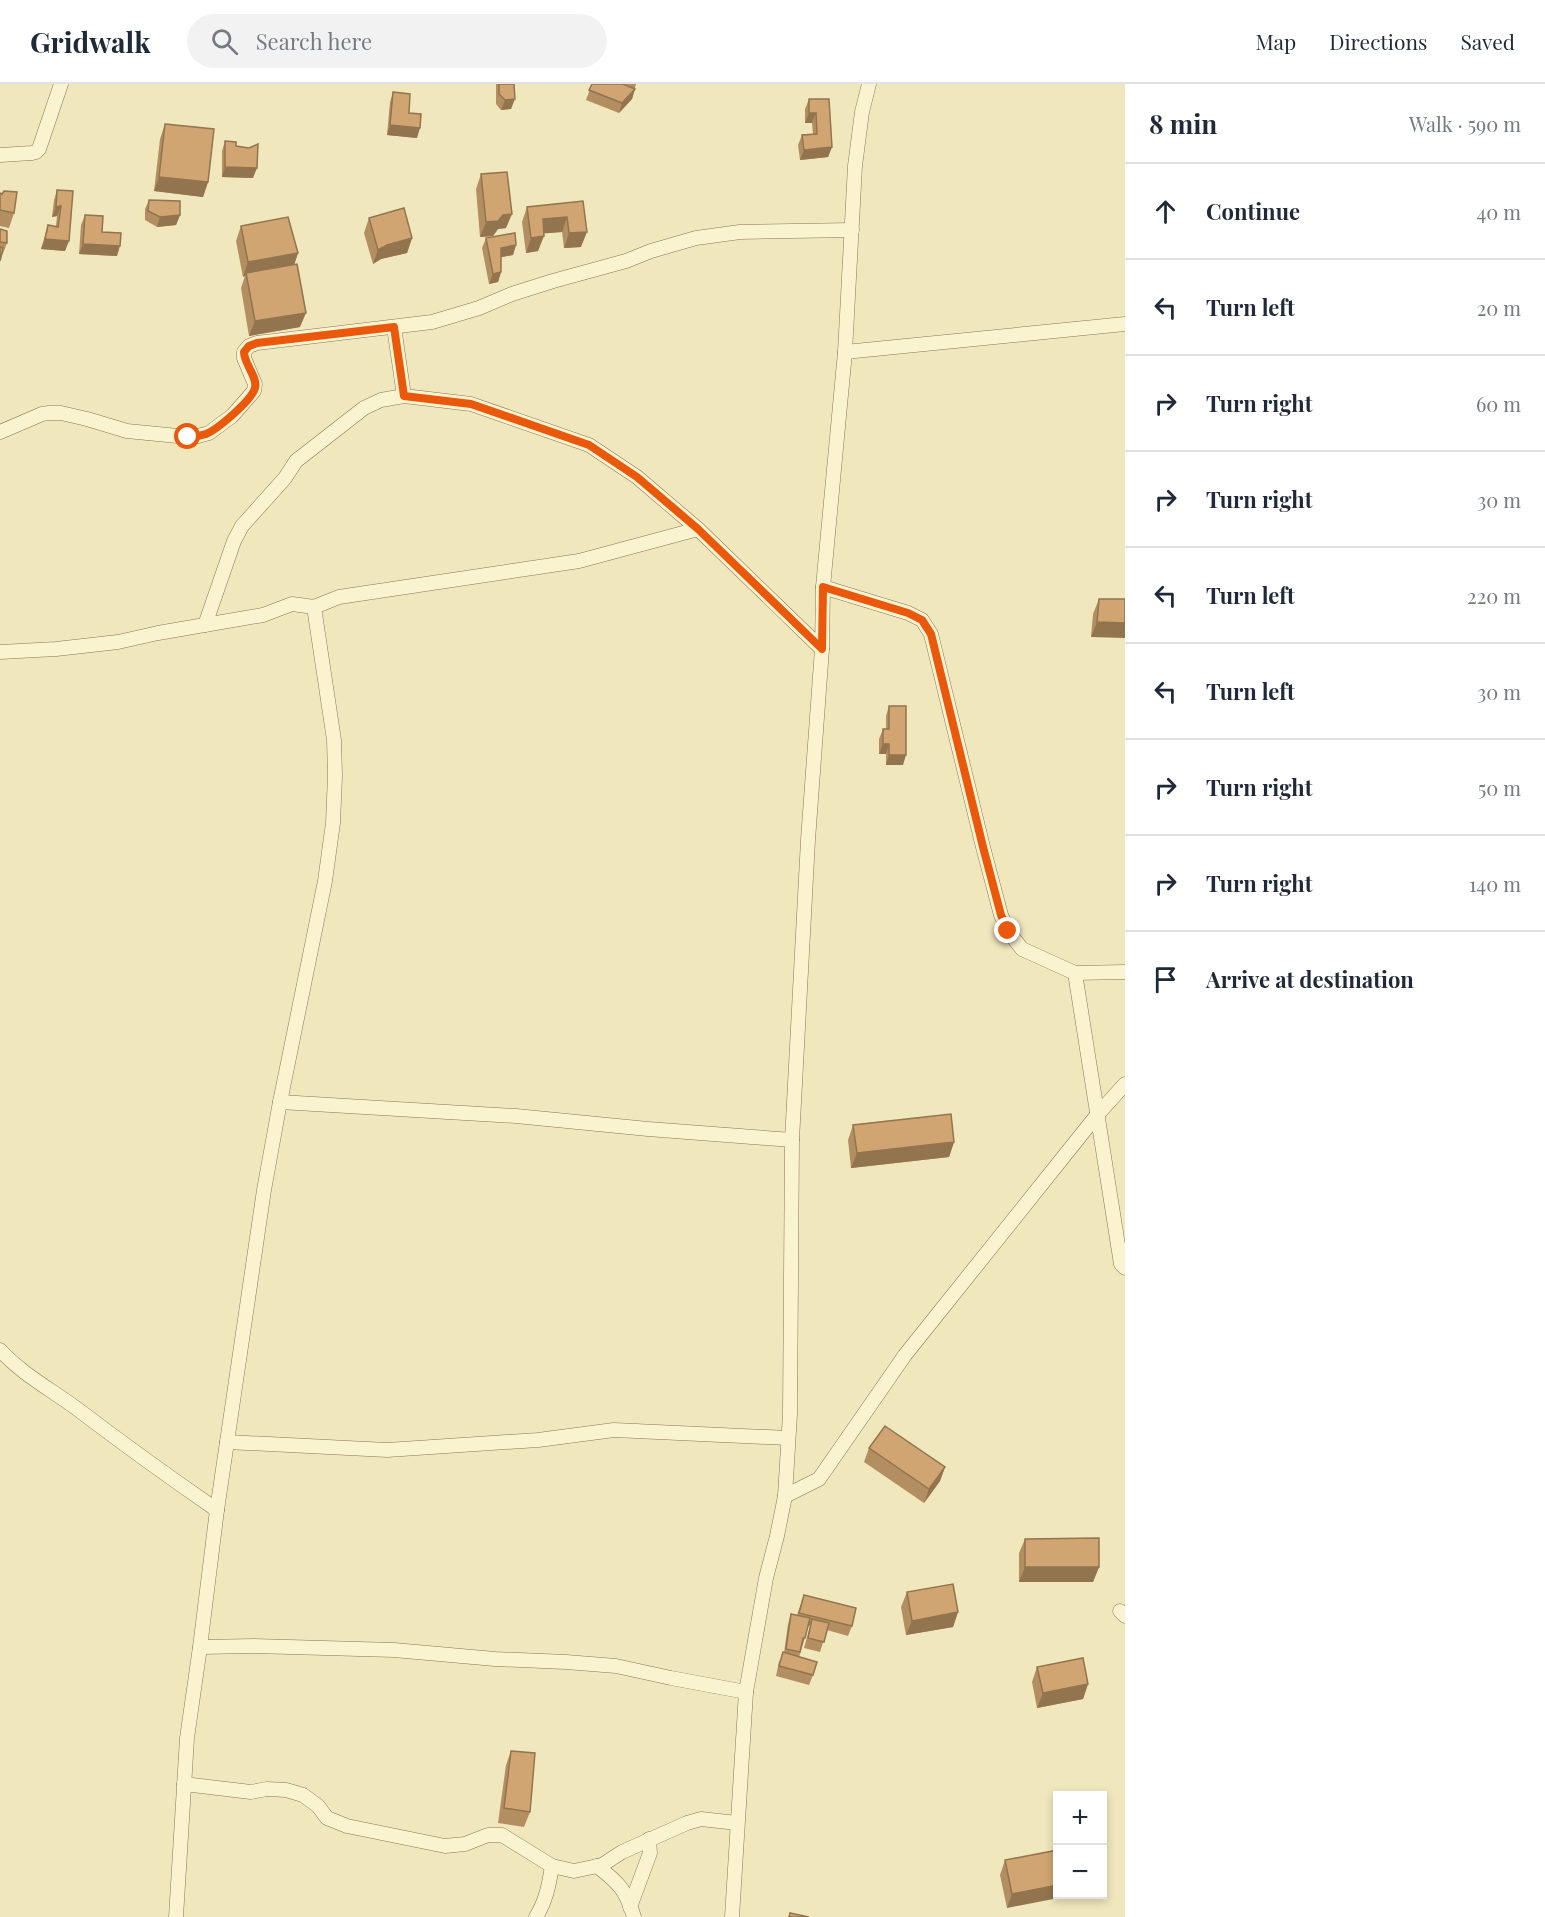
<!DOCTYPE html>
<meta charset="utf-8">
<style>
:root{--surface:#fff;--page:#f2f2f3;--text:#1f2937;--muted:#747a83;--line:#e0e1e3}
body{margin:0;font-family:"Playfair Display",serif;background:var(--page);color:var(--text)}
.controls{position:absolute;right:18px;bottom:18px;display:grid;overflow:hidden;border-radius:0px;box-shadow:0 3px 9px #0003}
.controls button{width:54px;height:54px;display:grid;place-items:center;padding:0;border:0;border-bottom:2px solid var(--line);background:var(--surface);color:var(--text);font:30px sans-serif}
.stop{position:absolute;width:18px;height:18px;margin:-14px;border:4px solid #ea580c;border-radius:50%;background:#fff}
.stop.end{background:#ea580c;border-color:#fff;box-shadow:0 2px 6px #0008}
.list{margin:0;padding:0;list-style:none}
h2{display:flex;justify-content:space-between;align-items:center;height:78px;margin:0;padding:0 24px;font-size:26px}
h2 small{font-size:20px;font-weight:400;color:var(--muted)}
.list li{display:grid;grid-template-columns:39px 1fr auto;gap:18px;align-items:center;box-sizing:border-box;height:96px;padding:0 24px;border-top:2px solid var(--line)}
.list b{display:block;font-size:22px;white-space:nowrap}
.list em{font-size:20px;font-style:normal;color:var(--muted)}
.icon{flex:none;width:33px;height:33px;fill:none;stroke:currentColor;stroke-width:2;stroke-linecap:round;stroke-linejoin:round}
.map{position:relative;flex:none;width:1125px;height:1833px;overflow:hidden}
header{display:flex;align-items:center;gap:36px;box-sizing:border-box;height:84px;padding:0 30px;background:var(--surface);border-bottom:2px solid var(--line)}
header strong{font-size:28px}
nav{display:flex;gap:33px;margin-inline-start:auto;font-size:21px}
.search{width:420px;height:54px;background:var(--page);display:flex;align-items:center;gap:15px;box-sizing:border-box;padding:0 21px;border-radius:33px;color:var(--muted);font-size:22px}
main{display:flex}
aside{flex:1;background:var(--surface)}
.map>svg:first-child{display:block}
.lines{fill:none;stroke-linecap:round;stroke-linejoin:round}
.minor-casing{stroke:#875;stroke-width:15}
.minor{stroke:#faf3d0;stroke-width:14}
.wall{fill:#b38e61}
.shaded-wall{fill:#92744f}
.building{fill:#d0a571;stroke:#92744f;stroke-width:1.5}
.route{stroke:#ea580c;stroke-width:8}
</style>
<header>
<strong>Gridwalk</strong>
<div class="search"><svg class="icon" aria-label="search" viewBox="0 0 24 24"><circle cx="10" cy="10" r="6"/><path d="M15 15l6 6"/></svg>Search here</div>
<nav><a>Map</a><a>Directions</a><a>Saved</a></nav>
</header>
<main>
<div class="map">
<svg width="1125" height="1833" viewBox="0 0 1125 1833">
<rect width="100%" height="100%" fill="#f0e7bd"/>
<g class="lines">
<g class="minor-casing">
<g id="minor">
<path d="M0,71l32,-2 4,-1 3,-3 22,-65"/>
<path d="M394,243l10,69"/>
<path d="M845,268l280,-28"/>
<path d="M0,348l42,-18 7,-1h12l26,6 40,12 61,6 10,-1 11,-3 23,-17 22,-25 1,-7 -11,-26v-6l5,-6 8,-3 175,-21 47,-14 33,-14 41,-13 73,-20 25,-10 45,-13 44,-6 112,-2"/>
<path d="M823,503l85,26 14,7 9,14 52,213 18,68 7,16 14,18 53,24 50,-1"/>
<path d="M205,541l29,-84 8,-15 43,-48 11,-17 68,-53 17,-8 23,-4 67,8 118,41 48,32 61,52 124,120"/>
<path d="M0,568l56,-3 62,-7 40,-9 105,-18 29,-11 22,3 25,-10 240,-36 119,-32"/>
<path d="M1075,889l46,291 4,4"/>
<path d="M280,1018l236,14 132,13 144,11"/>
<path d="M0,1266c22,24 50,39 76,58 46,35 93,69 141,102"/>
<path d="M227,1358l160,8 151,-10 76,-10 174,8"/>
<path d="M785,1412l34,-17 86,-124 192,-240 28,-31"/>
<path d="M1120,1527l5,5"/>
<path d="M200,1563l54,-1 140,4 101,9 71,3 50,4 55,12 75,14"/>
<path d="M184,1700l67,8 16,-3 19,1 17,5 15,11 9,12 20,8 98,20 20,-2 23,-9h14l50,31 22,5 28,-6 20,-13 65,-29 14,-4 36,4"/>
<path d="M597,1782c22,17 29,24 37,51"/>
<path d="M630,1823l20,-54 -1,-14"/>
<path d="M176,1833l11,-179 13,-91 17,-137 47,-320 16,-88 45,-221 8,-58 2,-47 -1,-36 -20,-133"/>
<path d="M536,1833c10,-16 13,-32 16,-51"/>
<path d="M732,1833l14,-225 20,-114 11,-42 8,-40 5,-82 2,-274 16,-300 14,-191 1,-62 22,-235 10,-186 7,-54 7,-28"/>
</g>
</g>
<use href="#minor" class="minor"/>
</g>
<g class="wall">
<path d="M496,0h18l-3,25 -10,1 -5,-6z"/>
<path d="M592,0h44l-4,15 -13,14 -33,-13z"/>
<path d="M393,8l16,21 8,25 -30,-3 3,-33z"/>
<path d="M809,15l23,48 -4,10 -28,3 -2,-15 4,-10 11,-1 -1,-11h-7v-14z"/>
<path d="M165,40l43,58 -5,15 -49,-6 6,-52z"/>
<path d="M225,57l11,5 17,32 -31,-1v-26z"/>
<path d="M481,90l25,54 -8,1 -5,7 -13,1 -4,-48z"/>
<path d="M57,106l16,1 -8,60 -24,-2 7,-24 8,1 1,-10 -5,1 2,-17z"/>
<path d="M0,109l14,20 -5,15 -9,-2z"/>
<path d="M149,116l31,15 -4,10 -19,2 -12,-7v-11z"/>
<path d="M583,117l-2,46 -17,1 -2,-16 -19,1 -5,18 -12,2 -4,-31 5,-15z"/>
<path d="M85,131l17,17 15,24 -38,-2 2,-29z"/>
<path d="M369,134l43,20 -5,15 -26,6 -8,5 -9,-31z"/>
<path d="M241,142l57,27 -4,12 6,62 -51,9 -8,-48 4,-12 -2,1 -7,-36z"/>
<path d="M0,145l7,14 -7,18z"/>
<path d="M486,154l30,7 -3,10 -12,2v15l-3,10 -9,2 -7,-36z"/>
<path d="M1099,515h26l-34,38 2,-23z"/>
<path d="M889,622l14,59h-17v-11h-7v-15l4,-10h3v-13z"/>
<path d="M853,1041l101,17 -5,15 -98,11 -3,-28z"/>
<path d="M869,1364l76,19 -5,14 -16,22 -60,-41z"/>
<path d="M1025,1455l74,28 -6,15h-74v-29z"/>
<path d="M907,1508l51,20 -5,15 -47,8 -5,-28z"/>
<path d="M804,1511l48,31 -4,10 -21,-6 -7,22 -16,-4 6,-22h-2l-3,12 -6,19 14,18 -4,10 -33,-9 3,-14 5,-9 4,-29 3,-10 6,1z"/>
<path d="M1037,1583l51,17 -5,15 -46,9 -5,-26z"/>
<path d="M511,1667l19,61 -6,15 -26,-4 8,-58z"/>
<path d="M1058,1766l-51,58 -7,-33 5,-15z"/>
</g>
<g class="shaded-wall">
<path d="M635,5l-3,10 -13,14 3,-10z"/>
<path d="M515,15l-4,10 -10,1 4,-10z"/>
<path d="M809,29h7l-4,10h-7z"/>
<path d="M390,41l30,3 -3,10 -30,-3z"/>
<path d="M832,63l-4,10 -28,3 4,-10z"/>
<path d="M225,83l32,1 -4,10 -31,-1z"/>
<path d="M159,93l49,5 -5,15 -49,-6z"/>
<path d="M61,122l-4,10 -5,1 4,-10z"/>
<path d="M512,130l-6,14 -8,1 -5,7 -13,1 6,-15 17,-7z"/>
<path d="M180,131l-4,10 -19,2 3,-10z"/>
<path d="M567,133l-5,15 -25,2 6,-15z"/>
<path d="M587,148l-6,15 -17,1 5,-15z"/>
<path d="M544,152l-6,15 -12,2 5,-15z"/>
<path d="M412,154l-5,15 -26,6 -8,5 5,-14 9,-5z"/>
<path d="M45,155l24,2 -4,10 -24,-2z"/>
<path d="M83,160l37,2 -3,10 -38,-2z"/>
<path d="M516,161l-3,10 -16,3 4,-10z"/>
<path d="M298,169l-5,15 -47,5 -1,3 -2,1 5,-15z"/>
<path d="M501,188l-3,10 -9,2 4,-10z"/>
<path d="M306,229l-6,14 -51,9 6,-15z"/>
<path d="M1097,538l28,1v15l-34,-1z"/>
<path d="M883,660h6l-3,10h-7z"/>
<path d="M889,671h17l-3,10h-17z"/>
<path d="M954,1058l-5,15 -98,11 6,-15z"/>
<path d="M945,1383l-5,14 -16,22 5,-14z"/>
<path d="M1025,1483h74l-6,15h-74z"/>
<path d="M958,1528l-5,15 -47,8 6,-14z"/>
<path d="M1088,1600l-5,15 -46,9 6,-15z"/>
<path d="M1058,1801v9h21l-72,14 5,-14z"/>
</g>
<g class="building">
<path d="M499,0h15l1,15 -10,1 -6,-6z"/>
<path d="M592,0h31l12,5 -13,14 -33,-13z"/>
<path d="M393,8l17,2 -1,19 12,1 -1,14 -30,-3z"/>
<path d="M809,15h20l3,48 -28,3 -2,-15 15,-1 -1,-21h-7z"/>
<path d="M165,40l49,5 -6,53 -49,-5z"/>
<path d="M225,57l11,1v4l13,2 9,-4 -1,24 -32,-1z"/>
<path d="M507,88l5,42 -9,1 -5,6 -12,1 -5,-48z"/>
<path d="M57,106l16,1 -4,50 -24,-2 3,-14 10,2 3,-21 -5,1z"/>
<path d="M4,107l13,1 -3,21 -14,-3v-17l2,1z"/>
<path d="M149,116l31,1v14l-20,2 -12,-6z"/>
<path d="M583,117l4,31 -18,1 -2,-16 -24,2 1,17 -13,2 -4,-31z"/>
<path d="M404,124l8,30 -25,7 -9,5 -9,-32z"/>
<path d="M85,131l18,1 -1,16 19,1 -1,13 -37,-2z"/>
<path d="M288,133l10,36 -50,9 -7,-36z"/>
<path d="M0,145l7,2v12l-7,-1z"/>
<path d="M515,149l1,12 -15,3v24l-8,2 -7,-36z"/>
<path d="M0,163l3,1 -3,13z"/>
<path d="M297,180l9,49 -51,8 -9,-48z"/>
<path d="M1099,515h26v24l-28,-1z"/>
<path d="M889,622h17v49h-17v-11h-6v-15h6z"/>
<path d="M951,1030l3,28 -97,11 -4,-28z"/>
<path d="M885,1342l60,41 -16,22 -60,-41z"/>
<path d="M1099,1454v29h-74v-28z"/>
<path d="M953,1500l5,28 -46,9 -5,-29z"/>
<path d="M804,1511l52,13 -4,18 -53,-13z"/>
<path d="M791,1530l19,4 -5,20h-2l-3,14 -14,-3z"/>
<path d="M812,1535l17,4 -5,19 -16,-4z"/>
<path d="M783,1568l34,10 -4,13 -34,-9z"/>
<path d="M1083,1574l5,26 -45,9 -6,-26z"/>
<path d="M511,1667l24,2 -5,59 -26,-4z"/>
<path d="M1058,1766v35l-46,9 -7,-34z"/>
<path d="M790,1829l19,4h-20z"/>
</g>
<g class="lines">
<path class="route" d="M188,353c6,0 12,-1 18,-3 12,-5 46,-34 49,-46 3,-11 -11,-24 -11,-36l5,-6 8,-3 137,-16 10,69 67,8 118,41 48,32 61,52 124,120 1,-62 85,26 14,7 9,14 52,213 18,68 7,16"/>
</g>
</svg>
<div class="controls">
<button>+</button>
<button>−</button>
</div>
<div class="stop" style="left:188px;top:353px"></div>
<div class="stop end" style="left:1008px;top:847px"></div>
</div>
<aside>
<h2>8 min<small>Walk · 590 m</small></h2>
<ul class="list">
<li><svg class="icon" aria-label="ahead" viewBox="0 0 24 24"><path d="M12 20V5M6 11l6-6 6 6"/></svg><div><b>Continue</b></div><em>40 m</em></li>
<li><svg class="icon" aria-label="left" viewBox="0 0 24 24"><path d="M17 20v-9H6M10 6l-5 5 5 5"/></svg><div><b>Turn left</b></div><em>20 m</em></li>
<li><svg class="icon" aria-label="right" viewBox="0 0 24 24"><path d="M7 20v-9h11M14 6l5 5-5 5"/></svg><div><b>Turn right</b></div><em>60 m</em></li>
<li><svg class="icon" aria-label="right" viewBox="0 0 24 24"><path d="M7 20v-9h11M14 6l5 5-5 5"/></svg><div><b>Turn right</b></div><em>30 m</em></li>
<li><svg class="icon" aria-label="left" viewBox="0 0 24 24"><path d="M17 20v-9H6M10 6l-5 5 5 5"/></svg><div><b>Turn left</b></div><em>220 m</em></li>
<li><svg class="icon" aria-label="left" viewBox="0 0 24 24"><path d="M17 20v-9H6M10 6l-5 5 5 5"/></svg><div><b>Turn left</b></div><em>30 m</em></li>
<li><svg class="icon" aria-label="right" viewBox="0 0 24 24"><path d="M7 20v-9h11M14 6l5 5-5 5"/></svg><div><b>Turn right</b></div><em>50 m</em></li>
<li><svg class="icon" aria-label="right" viewBox="0 0 24 24"><path d="M7 20v-9h11M14 6l5 5-5 5"/></svg><div><b>Turn right</b></div><em>140 m</em></li>
<li><svg class="icon" aria-label="arrive" viewBox="0 0 24 24"><path d="M6 21V4h12l-3 4 3 4H6"/></svg><div><b>Arrive at destination</b></div></li>
</ul>
</aside>
</main>
